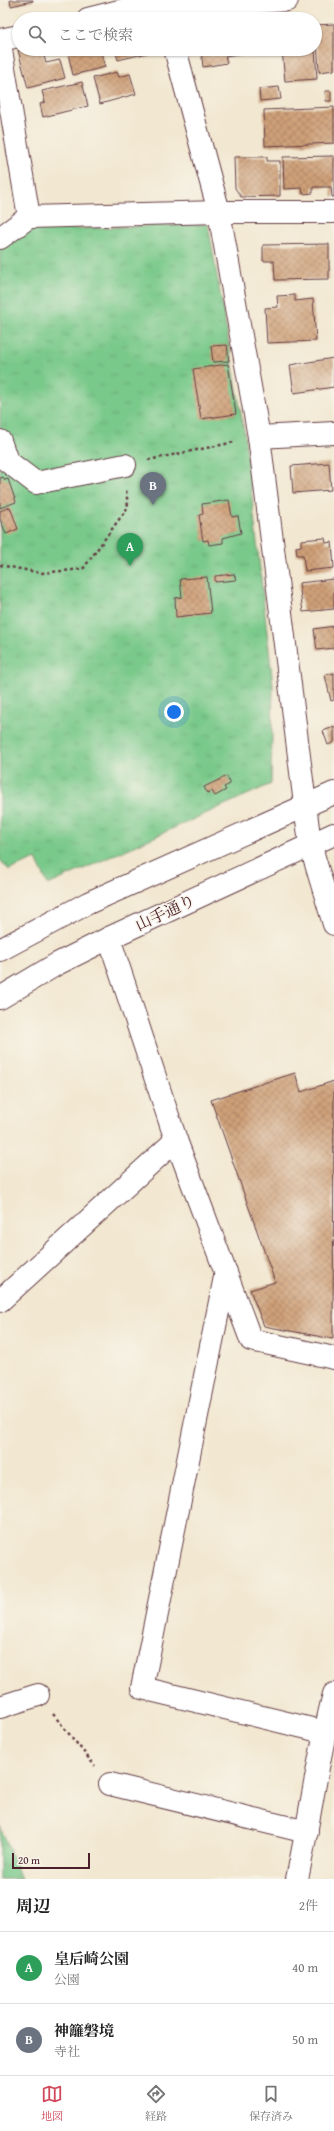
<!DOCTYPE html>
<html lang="ja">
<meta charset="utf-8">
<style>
:root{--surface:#fff;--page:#f6f6f6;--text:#222;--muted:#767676;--line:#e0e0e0;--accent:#d1495b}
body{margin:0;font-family:"Gentium Book Plus","Noto Serif JP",serif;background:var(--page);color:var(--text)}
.scale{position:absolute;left:12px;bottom:10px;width:78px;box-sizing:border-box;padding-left:4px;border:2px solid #4a1f2b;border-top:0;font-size:11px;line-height:14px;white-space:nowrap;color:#4a1f2b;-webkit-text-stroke:3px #f7f3e8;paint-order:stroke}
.you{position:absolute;left:174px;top:712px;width:14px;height:14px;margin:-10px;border:3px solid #fff;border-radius:50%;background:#1a73e8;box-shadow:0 0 0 6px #1a73e833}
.badge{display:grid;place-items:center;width:26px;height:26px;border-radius:50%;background:var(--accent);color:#fff;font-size:13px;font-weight:700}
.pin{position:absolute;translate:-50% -33px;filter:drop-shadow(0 1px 2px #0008)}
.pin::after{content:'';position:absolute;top:21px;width:14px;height:12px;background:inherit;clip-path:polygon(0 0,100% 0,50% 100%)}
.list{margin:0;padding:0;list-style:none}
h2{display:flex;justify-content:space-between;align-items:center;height:52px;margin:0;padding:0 16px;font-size:17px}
h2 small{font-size:13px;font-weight:400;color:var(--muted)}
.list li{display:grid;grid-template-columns:26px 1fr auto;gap:12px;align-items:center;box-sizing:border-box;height:72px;padding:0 16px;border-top:1px solid var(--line)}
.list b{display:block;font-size:15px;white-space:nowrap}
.list p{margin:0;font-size:13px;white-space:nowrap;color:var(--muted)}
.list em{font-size:13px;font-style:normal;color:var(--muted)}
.icon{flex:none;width:22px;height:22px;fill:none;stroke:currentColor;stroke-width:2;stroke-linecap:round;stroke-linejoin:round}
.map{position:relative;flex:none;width:334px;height:1879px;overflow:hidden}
.search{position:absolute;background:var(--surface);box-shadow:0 1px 3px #0004;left:12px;right:12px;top:12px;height:44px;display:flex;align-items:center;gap:10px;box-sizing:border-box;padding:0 14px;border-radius:22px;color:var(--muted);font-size:15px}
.sheet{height:196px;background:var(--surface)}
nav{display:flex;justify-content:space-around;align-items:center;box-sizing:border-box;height:56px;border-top:1px solid var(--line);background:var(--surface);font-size:11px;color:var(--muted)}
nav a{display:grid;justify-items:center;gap:2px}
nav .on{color:var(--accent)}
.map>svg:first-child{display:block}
.grass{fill:url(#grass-tufts);stroke:#62745a}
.building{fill:url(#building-cross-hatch)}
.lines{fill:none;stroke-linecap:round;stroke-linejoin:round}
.street-casing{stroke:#633d44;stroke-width:24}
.secondary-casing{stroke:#633d44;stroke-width:24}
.path{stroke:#633d44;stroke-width:2.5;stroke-dasharray:3 3;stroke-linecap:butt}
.street{stroke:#fff;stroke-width:22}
.secondary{stroke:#fff;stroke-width:22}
.labels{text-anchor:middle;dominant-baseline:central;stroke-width:3;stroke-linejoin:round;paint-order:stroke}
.street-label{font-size:16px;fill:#4a1f2b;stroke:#f7f3e8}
</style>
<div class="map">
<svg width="334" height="1879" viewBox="0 0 334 1879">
<defs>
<pattern id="grass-tufts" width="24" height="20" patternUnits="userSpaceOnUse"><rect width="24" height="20" fill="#79c98a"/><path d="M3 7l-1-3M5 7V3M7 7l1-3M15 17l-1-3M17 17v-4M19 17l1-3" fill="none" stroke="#6aac77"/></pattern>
<pattern id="building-cross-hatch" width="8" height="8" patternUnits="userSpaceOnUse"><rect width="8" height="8" fill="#cfa078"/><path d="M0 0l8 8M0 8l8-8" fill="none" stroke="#aa8263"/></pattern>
</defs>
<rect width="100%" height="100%" fill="#f7f3e8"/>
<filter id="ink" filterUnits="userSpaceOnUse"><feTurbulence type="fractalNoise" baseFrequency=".025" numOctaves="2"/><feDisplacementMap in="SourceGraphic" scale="8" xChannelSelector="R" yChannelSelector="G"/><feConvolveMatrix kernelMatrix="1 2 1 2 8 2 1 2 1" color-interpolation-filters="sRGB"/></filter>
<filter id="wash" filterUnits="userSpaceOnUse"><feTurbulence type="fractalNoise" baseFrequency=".012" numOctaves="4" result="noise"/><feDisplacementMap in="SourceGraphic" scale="16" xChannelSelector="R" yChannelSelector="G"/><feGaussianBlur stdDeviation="0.9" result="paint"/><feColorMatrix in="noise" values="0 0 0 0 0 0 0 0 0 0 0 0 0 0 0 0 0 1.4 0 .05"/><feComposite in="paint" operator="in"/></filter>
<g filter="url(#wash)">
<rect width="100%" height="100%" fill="#f2e7d0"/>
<g class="grass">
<path d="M208,224l37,212 28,249 -2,99 -223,101 -12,-26 -27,11 -9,-10v-629z"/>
<path d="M0,1826l21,53h-21z"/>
</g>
<g id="blocks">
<g class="building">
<path d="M10,0h23v1l-22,5z"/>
<path d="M334,24v46l-15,2 -3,-47z"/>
<path d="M42,49l4,14 14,-3 5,18 -37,10 -10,-38z"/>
<path d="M67,49h33l5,18 -32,8z"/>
<path d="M115,49h40l1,2 -38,9z"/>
<path d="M201,49h58v2l-34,5 2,7 -24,4z"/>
<path d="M315,49l2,30 -32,2 -3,-31z"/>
<path d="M117,72l2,5 11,-3 6,20 -36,10 -7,-26z"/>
<path d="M82,82l6,24 -45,11 -3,-13 5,-2 -3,-11z"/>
<path d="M279,87l2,12 -21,2 -1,-12z"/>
<path d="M325,91h6v10h-5z"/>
<path d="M334,107v36l-69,3 -1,-36z"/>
<path d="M334,156v41h-2l-1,-10h-18v6l-10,1 -1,-6 -18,1 -1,-32z"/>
<path d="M234,157h33v4h13v35l-39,1 -6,-9z"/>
<path d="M329,244v35l-54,1 -1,-19h-11v-16z"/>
<path d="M295,295v6l18,-2 3,42 -49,2 -2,-35 13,-1 -1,-11z"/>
<path d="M227,345l2,16 -16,1 -2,-16z"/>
<path d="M334,358v29l-40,6 -4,-28z"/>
<path d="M228,364l8,50 -35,5 -8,-50z"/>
<path d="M329,463l2,27 -38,3 -2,-27z"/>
<path d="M3,477l2,3 3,-1 8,23 -16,6v-30z"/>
<path d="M229,500l3,17 6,-1 3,17 -18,5v5l-14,2 -1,-5 -5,1 -4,-26 4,-1 -1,-10z"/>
<path d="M10,507l8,22 -12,5 -6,-15v-8z"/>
<path d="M325,538l1,5 6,-1 2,26 -29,3 -2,-16h-6l-1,-8 5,-1v-6z"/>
<path d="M234,574l2,6 -21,2v-6z"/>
<path d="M207,577l4,36 -35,4 -1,-19 7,-1 -2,-18z"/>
<path d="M334,579v30l-31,3 -4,-29z"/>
<path d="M334,626v22l-17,2 -3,-21z"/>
<path d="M334,673v27l-3,1 -6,-26z"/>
<path d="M334,727v15l-6,3 -5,-14z"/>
<path d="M227,776l3,8 -6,3 2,3 -11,6 -3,-5 -5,2 -3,-6z"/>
<path d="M295,1073l6,19 33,-11 -1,258 -69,-13 -14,-36 25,-8 -64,-182z"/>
</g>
</g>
</g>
<g filter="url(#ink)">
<use href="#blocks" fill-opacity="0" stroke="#633d44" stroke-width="1"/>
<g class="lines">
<g class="street-casing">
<g id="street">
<path d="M88,19l55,-14 22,4 122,-9"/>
<path d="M0,40l19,-4"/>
<path d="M0,44l29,173 190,-5h115"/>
<path d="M175,49l44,163 40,225 51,407 24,80"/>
<path d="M0,238l29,-21"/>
<path d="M259,437l75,-4"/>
<path d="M0,441l7,20 29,22 89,-18"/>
<path d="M109,938l67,202 75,200 83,18"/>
<path d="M226,1272l-84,416 182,44"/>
<path d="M0,1301l176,-161"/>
<path d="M0,1707l38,-12"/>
<path d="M110,1784l197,48"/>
<path d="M297,1879c13,-61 21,-124 37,-185"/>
</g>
</g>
<g class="secondary-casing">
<g id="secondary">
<path d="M0,950l88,-47 246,-110"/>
<path d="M0,998l57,-34 52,-26 225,-104"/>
</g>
</g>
<g class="path">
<path d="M148,460l87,-18"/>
<path d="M0,565l41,8 42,-4 45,-62 -2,-18"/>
<path d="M53,1714l42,52"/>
</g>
<use href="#street" class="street"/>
<use href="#secondary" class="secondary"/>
</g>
</g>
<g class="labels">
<g class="street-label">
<text transform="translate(165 912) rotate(-25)">山手通り</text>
</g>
</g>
</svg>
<div class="scale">20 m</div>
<div class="you"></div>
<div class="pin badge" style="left:130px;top:566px;background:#2e9e5b">A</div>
<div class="pin badge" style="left:153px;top:505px;background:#6b7280">B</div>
<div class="search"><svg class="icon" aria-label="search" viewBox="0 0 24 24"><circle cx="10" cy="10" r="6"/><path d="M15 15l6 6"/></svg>ここで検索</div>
</div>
<section class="sheet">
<h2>周辺<small>2件</small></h2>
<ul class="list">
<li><span class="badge" style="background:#2e9e5b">A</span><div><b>皇后崎公園</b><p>公園</p></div><em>40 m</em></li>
<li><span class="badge" style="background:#6b7280">B</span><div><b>神籬磐境</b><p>寺社</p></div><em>50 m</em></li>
</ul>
</section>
<nav>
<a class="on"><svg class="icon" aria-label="map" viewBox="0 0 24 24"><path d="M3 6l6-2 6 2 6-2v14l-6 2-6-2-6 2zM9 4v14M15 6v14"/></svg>地図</a>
<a><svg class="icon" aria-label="directions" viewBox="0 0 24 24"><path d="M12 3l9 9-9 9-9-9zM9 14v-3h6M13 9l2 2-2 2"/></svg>経路</a>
<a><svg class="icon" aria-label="saved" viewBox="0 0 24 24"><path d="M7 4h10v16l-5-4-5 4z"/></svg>保存済み</a>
</nav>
